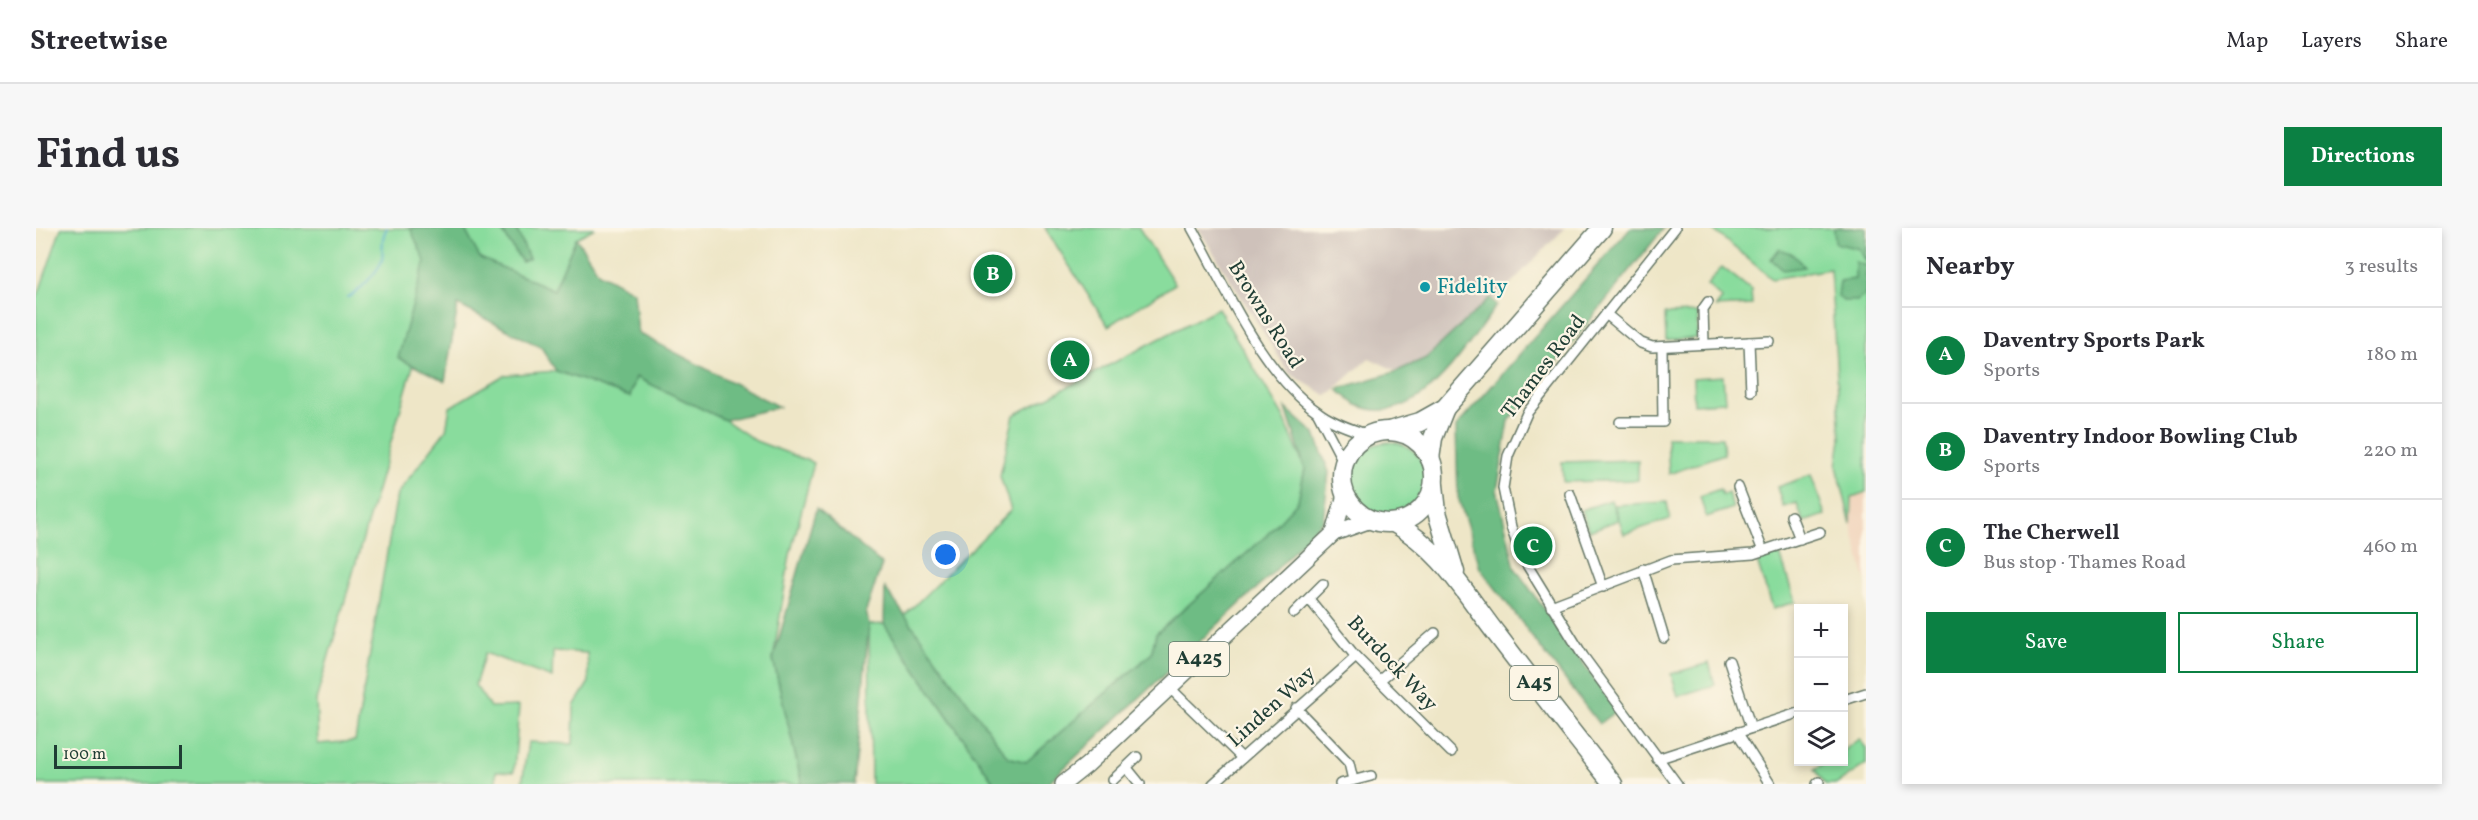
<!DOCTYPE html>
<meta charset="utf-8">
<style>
:root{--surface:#fff;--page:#f7f7f7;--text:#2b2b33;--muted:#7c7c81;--line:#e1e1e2;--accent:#0b8043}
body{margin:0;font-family:Vollkorn,serif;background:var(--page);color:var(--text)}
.controls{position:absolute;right:18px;bottom:18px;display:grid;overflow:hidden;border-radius:0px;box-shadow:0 3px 9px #0003}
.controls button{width:54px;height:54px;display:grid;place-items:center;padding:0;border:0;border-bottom:2px solid var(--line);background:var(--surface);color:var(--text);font:30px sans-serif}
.scale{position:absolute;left:18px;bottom:15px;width:128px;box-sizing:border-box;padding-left:6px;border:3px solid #1f3d34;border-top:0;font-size:16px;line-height:21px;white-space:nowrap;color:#1f3d34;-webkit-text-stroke:4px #fcf5e5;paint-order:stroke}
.you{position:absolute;left:910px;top:327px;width:21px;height:21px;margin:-15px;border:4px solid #fff;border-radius:50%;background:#1a73e8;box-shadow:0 0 0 9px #1a73e833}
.badge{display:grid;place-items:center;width:39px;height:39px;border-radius:50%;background:var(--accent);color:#fff;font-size:20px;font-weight:700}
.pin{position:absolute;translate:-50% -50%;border:3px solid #fff;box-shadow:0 2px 6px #0006}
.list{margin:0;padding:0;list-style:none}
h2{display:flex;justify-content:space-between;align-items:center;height:78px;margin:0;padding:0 24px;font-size:26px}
h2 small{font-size:20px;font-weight:400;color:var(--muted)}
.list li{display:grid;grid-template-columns:39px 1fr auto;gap:18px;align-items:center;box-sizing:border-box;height:96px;padding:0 24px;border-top:2px solid var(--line)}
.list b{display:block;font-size:22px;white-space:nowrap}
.list p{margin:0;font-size:20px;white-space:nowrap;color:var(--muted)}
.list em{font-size:20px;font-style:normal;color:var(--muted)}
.actions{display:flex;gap:12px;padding:18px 24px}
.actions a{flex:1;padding:14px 0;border:2px solid var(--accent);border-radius:0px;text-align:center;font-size:21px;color:var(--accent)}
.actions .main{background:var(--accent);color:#fff}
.icon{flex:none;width:33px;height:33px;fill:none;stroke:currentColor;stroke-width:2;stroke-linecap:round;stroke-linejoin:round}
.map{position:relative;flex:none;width:1830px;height:556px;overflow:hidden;border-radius:0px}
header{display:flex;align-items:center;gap:36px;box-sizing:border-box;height:84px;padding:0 30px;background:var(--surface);border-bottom:2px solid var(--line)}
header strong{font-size:28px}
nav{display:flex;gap:33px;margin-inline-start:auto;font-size:21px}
.intro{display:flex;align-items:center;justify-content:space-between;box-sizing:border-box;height:144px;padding:0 36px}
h1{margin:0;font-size:42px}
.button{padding:15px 27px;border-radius:0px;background:var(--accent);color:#fff;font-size:21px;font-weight:700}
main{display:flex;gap:36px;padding:0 36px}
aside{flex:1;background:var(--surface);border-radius:0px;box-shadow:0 3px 9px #0003}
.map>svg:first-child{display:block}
.built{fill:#f1d5bd}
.industrial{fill:#cec1ba}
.green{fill:#89dc9d;stroke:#548c68;stroke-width:1.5}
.forest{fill:#6ebc84;stroke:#467c5c;stroke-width:1.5}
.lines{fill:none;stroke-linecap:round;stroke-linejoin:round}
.stream{stroke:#4faccd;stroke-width:2}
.street-casing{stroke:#677867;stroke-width:12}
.primary-casing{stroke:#677867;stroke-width:18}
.highway-casing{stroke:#677867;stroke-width:21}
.street{stroke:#fff;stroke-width:9}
.primary{stroke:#fff;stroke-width:15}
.highway{stroke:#fff;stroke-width:18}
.culture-dot{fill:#0f9aa8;stroke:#fcf5e5;stroke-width:2}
.labels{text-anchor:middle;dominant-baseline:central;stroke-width:4.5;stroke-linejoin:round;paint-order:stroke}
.shield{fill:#fcf5e5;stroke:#617469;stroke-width:1.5}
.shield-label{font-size:20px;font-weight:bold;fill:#1f3d34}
.culture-label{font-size:21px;fill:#0d838f;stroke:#fcf5e5;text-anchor:start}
.street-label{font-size:21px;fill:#1f3d34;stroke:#fcf5e5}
</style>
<header>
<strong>Streetwise</strong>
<nav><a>Map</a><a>Layers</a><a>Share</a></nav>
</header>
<div class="intro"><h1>Find us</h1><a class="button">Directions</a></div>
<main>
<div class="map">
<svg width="1830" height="556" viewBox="0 0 1830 556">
<rect width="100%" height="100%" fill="#fcf5e5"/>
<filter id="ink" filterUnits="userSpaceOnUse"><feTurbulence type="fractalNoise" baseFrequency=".0167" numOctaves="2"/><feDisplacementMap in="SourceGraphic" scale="12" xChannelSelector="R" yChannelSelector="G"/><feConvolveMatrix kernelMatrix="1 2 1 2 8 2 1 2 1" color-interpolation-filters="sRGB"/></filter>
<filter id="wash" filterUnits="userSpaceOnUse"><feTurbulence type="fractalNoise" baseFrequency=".008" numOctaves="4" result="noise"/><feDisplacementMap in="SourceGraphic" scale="24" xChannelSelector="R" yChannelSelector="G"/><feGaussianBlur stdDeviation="1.35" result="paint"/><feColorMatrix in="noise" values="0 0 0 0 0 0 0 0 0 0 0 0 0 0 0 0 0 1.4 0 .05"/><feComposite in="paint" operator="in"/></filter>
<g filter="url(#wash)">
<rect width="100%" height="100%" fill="#eee6c7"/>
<path class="built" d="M1830,264v89l-15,-57 1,-27z"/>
<path class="industrial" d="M1162,0h367l-133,136 -29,10 -34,-16 -42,38 -38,-23z"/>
<g class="green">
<path d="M25,0h376l-10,90 -111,382 2,44 37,-3 42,-247 49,-64 4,-23 54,-32 52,-4 74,26 6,-20 89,43 31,21 58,22 -24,92 -17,104 29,125h-280l6,-42 45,2 1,-38 15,-24 -2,-29 -34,-2 -1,27 -67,-25 -10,32 15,22 29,-1 -5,66 -18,-1v13h-460v-483z"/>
<path d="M428,0h36l22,34 7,-3 -13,-31h79l-19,10 -22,52 -74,-32z"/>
<path d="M1009,0h94l36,56 -67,42z"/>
<path d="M1675,0h155v264l-14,5 -1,27 -14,-58 4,-27 -11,-170 -58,10z"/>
<path d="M1686,39l29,23 1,15 -36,2 6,-8 -15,-14z"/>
<path d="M1182,80l66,110 21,51 -7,32 -33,36 -109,97 -5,20 -125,108 -18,-5 -104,-141 107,-106 -11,-34 14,-61z"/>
<path d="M1662,85l-1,25 -31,3 -1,-27z"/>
<path d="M1687,148l2,26 -31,2 -1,-26z"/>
<path d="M1631,209h55l2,17 -55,20z"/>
<circle cx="1353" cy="251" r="37"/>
<path d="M1602,232v20l-75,2 -1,-20z"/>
<path d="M1775,247l14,40 -22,7 -6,-19 -14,4 -6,-20z"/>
<path d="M1684,261l2,6 6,-2 5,15 -27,9 -6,-21z"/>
<path d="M1575,272l7,20 -29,11 -8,-21z"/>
<path d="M1631,274l3,17 -46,15 -10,-29z"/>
<path d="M1743,323l16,51 -23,7 -16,-51z"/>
<path d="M848,396l111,160h-124l-2,-159z"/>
<path d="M1673,435l6,22 -37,11 -7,-22z"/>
<path d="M1823,511l7,9v16l-29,20h-12l-10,-15 12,-7h17v-12z"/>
</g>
<g class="forest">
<path d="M374,0h54l16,30 74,32 22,-52 23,35 35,19 4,41 141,74 -54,13 -89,-43 -6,20 -74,-26 -15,-24 -83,-42 -13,76 -47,-23 27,-97z"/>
<path d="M464,0h16l13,31 -7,3z"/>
<path d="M1594,0h34l-155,193 -12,69 18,78 102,143 -18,13 -119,-156 -22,-71 -2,-70z"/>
<path d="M1798,0h32v33l-7,-12 -24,-6z"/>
<path d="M1743,21l12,4 14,14 -22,3 -12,-11z"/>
<path d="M1819,34l11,4v28l-9,7h-14l-5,-5 2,-15 15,-2z"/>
<path d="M1454,70l7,7c-31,41 -77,125 -138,101 -8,-4 -16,-12 -22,-17l58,-17 31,-14z"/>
<path d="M1250,180l29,26 14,38 -6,48 -52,55 -222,207 -3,2h-51l-111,-160 1,-36 123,169 18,5 125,-108 5,-20 109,-97 33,-36 7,-32z"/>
<path d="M780,281l66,55 -16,47 3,14 -15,159h-52l-29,-125z"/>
</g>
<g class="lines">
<path class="stream" d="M311,69c9,-1 33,-28 35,-37 2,-11 -2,-21 5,-32"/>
</g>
</g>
<g filter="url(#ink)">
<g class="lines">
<g class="street-casing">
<g id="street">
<path d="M1156,0c34,60 69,144 126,184 14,11 34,17 50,23"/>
<path d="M1639,0l-148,185 -19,43 -5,32 8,39 10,28 62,101 94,128"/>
<path d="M1570,86l35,29 11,4 117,-6"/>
<path d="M1713,114l2,49"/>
<path d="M1668,116l-1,-35 5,-7"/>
<path d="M1282,185l26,50"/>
<path d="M1584,194h43l-1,-75"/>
<path d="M1702,259l25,64"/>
<path d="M1534,266l33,93"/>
<path d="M1755,288l9,23"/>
<path d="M1607,341l21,69"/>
<path d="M1273,371l47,58 95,95"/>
<path d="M1515,378l120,-46 82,-6 67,-22"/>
<path d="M1258,385l29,-29"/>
<path d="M1693,433l22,67"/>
<path d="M1344,452l55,-47"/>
<path d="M1133,459l73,71"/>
<path d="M1808,472l22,-7"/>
<path d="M1260,480l53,55 4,17"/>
<path d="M1701,504l33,52"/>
<path d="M1621,531l141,-46"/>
<path d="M1091,540l13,16"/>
<path d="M1077,552l24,-23"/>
<path d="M1177,556l143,-127"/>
<path d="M1304,556l31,-8"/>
<path d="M1781,556l2,-2"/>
</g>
</g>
<g class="primary-casing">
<g id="primary">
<path d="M1298,305l11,-38"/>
<path d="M1027,556l24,-19 247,-232 37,-13"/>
</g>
</g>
<g class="highway-casing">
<g id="highway">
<path d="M1353,203l31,-9 25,-14 157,-180"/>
<circle cx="1352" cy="249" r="46"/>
<path d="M1394,231l3,-21 12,-30"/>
<path d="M1398,257l3,27 18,60"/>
<path d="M1358,295c47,26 72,72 104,113 38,50 76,99 115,148"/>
</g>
</g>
<use href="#street" class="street"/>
<use href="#primary" class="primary"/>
<use href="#highway" class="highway"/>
</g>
</g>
<circle class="culture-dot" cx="1389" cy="59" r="6"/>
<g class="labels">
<g class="shield">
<rect x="1133" y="414" width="60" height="34" rx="4.5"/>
<rect x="1474" y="438" width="48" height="34" rx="4.5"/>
</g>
<g class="shield-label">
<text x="1163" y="431">A425</text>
<text x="1498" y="455">A45</text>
</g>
<g class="culture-label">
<text x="1401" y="59">Fidelity</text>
</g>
<g class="street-label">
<text transform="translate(1229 87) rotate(58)">Browns Road</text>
<text transform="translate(1508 139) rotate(-53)">Thames Road</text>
<text transform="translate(1356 436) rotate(47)">Burdock Way</text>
<text transform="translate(1236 479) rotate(-42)">Linden Way</text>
</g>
</g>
</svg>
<div class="controls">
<button>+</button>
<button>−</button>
<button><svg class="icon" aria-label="layers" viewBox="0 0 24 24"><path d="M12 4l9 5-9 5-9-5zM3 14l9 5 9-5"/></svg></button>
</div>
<div class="scale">100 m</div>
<div class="you"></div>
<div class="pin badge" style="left:1034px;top:132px">A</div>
<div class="pin badge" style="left:957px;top:46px">B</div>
<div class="pin badge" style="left:1497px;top:318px">C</div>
</div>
<aside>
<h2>Nearby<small>3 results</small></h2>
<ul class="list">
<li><span class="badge">A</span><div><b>Daventry Sports Park</b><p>Sports</p></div><em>180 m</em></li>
<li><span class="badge">B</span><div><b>Daventry Indoor Bowling Club</b><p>Sports</p></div><em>220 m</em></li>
<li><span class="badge">C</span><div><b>The Cherwell</b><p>Bus stop · Thames Road</p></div><em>460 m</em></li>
</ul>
<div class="actions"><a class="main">Save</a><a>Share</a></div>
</aside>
</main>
